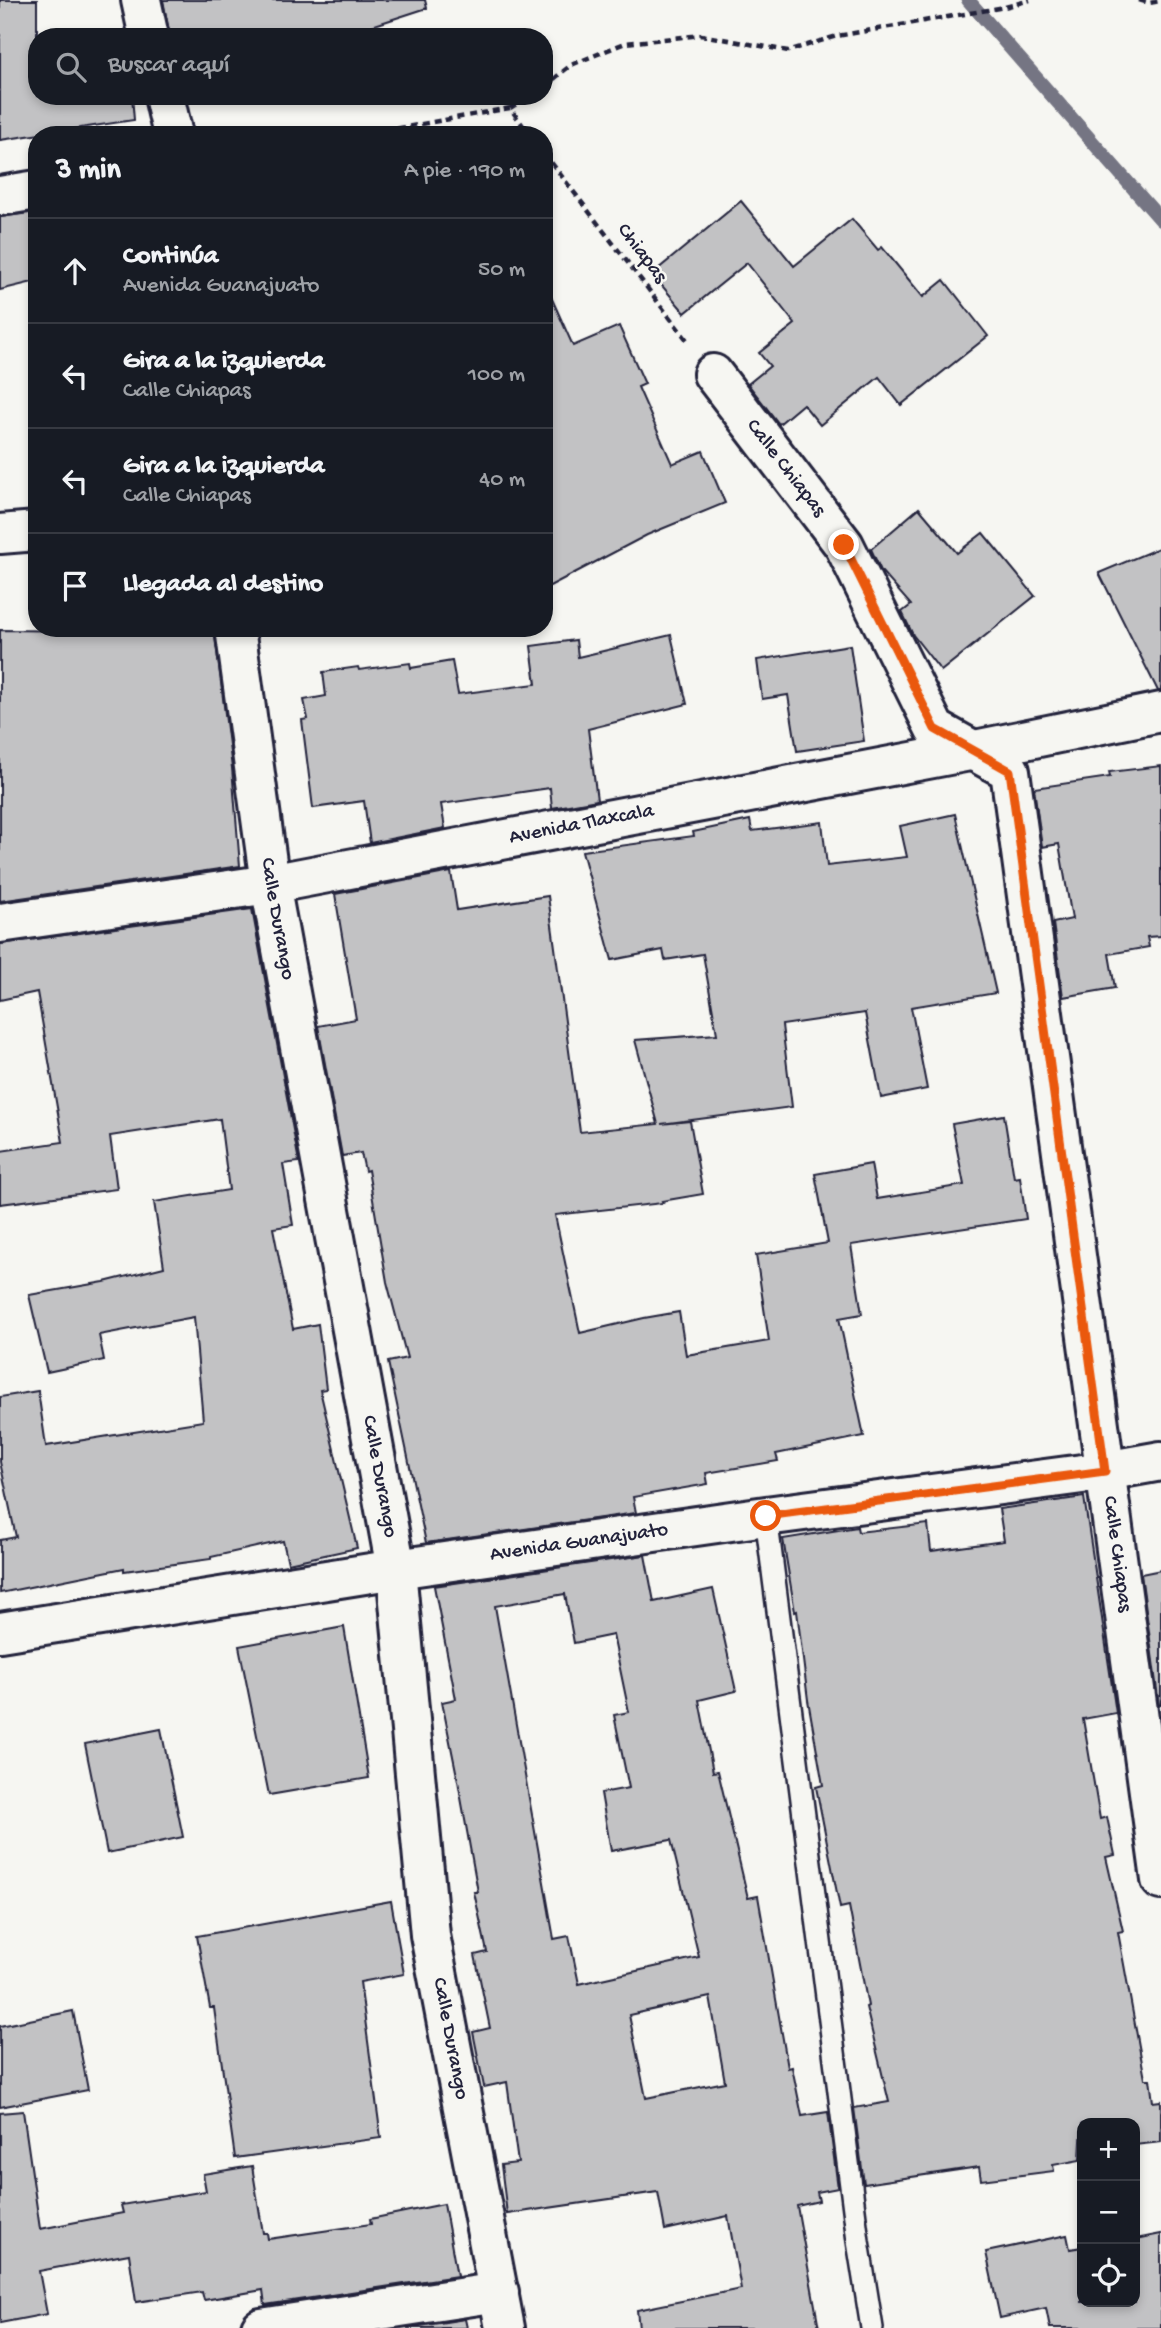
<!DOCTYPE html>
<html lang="es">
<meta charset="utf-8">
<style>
:root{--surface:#171b24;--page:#242831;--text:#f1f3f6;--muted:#9ea1a6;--line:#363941}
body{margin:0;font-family:"Gochi Hand",sans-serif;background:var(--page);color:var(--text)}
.controls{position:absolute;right:21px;bottom:21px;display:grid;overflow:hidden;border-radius:14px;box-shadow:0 4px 10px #0003}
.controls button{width:63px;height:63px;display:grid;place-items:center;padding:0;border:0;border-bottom:2px solid var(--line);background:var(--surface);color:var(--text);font:35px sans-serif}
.stop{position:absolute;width:21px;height:21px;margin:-16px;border:5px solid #ea580c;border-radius:50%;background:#fff}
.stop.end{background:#ea580c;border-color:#fff;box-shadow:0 2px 7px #0008}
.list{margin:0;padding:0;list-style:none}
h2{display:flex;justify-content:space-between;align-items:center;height:91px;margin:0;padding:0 28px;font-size:30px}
h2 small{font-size:23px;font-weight:400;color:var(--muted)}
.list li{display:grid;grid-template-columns:46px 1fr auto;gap:21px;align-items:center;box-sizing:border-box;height:105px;padding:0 28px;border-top:2px solid var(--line)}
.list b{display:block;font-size:26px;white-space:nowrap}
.list p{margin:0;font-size:23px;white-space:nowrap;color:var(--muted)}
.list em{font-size:23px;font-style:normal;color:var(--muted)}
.icon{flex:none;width:38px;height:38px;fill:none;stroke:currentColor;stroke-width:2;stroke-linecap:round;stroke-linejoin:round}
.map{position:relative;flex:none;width:1161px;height:2328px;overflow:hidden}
.search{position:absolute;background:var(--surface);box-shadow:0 4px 10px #0003;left:28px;top:28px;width:525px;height:77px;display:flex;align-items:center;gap:18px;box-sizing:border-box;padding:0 24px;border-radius:28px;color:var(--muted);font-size:26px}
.panel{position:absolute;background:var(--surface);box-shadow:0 4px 10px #0003;left:28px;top:126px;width:525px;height:511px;border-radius:28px}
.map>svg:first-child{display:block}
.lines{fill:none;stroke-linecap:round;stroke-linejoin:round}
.stream{stroke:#757583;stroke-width:14}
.building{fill:#c2c2c4;stroke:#22223b;stroke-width:2;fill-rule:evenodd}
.lane-casing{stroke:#22223b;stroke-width:26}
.street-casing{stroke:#22223b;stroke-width:44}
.path{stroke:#22223b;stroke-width:4.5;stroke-dasharray:7 5;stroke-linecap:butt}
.lane{stroke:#f6f6f2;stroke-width:21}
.street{stroke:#f6f6f2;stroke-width:38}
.route{stroke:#ea580c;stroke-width:9}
.labels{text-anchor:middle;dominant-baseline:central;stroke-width:5;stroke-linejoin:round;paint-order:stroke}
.street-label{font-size:21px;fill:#22223b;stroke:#f6f6f2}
</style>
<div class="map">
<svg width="1161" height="2328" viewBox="0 0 1161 2328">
<rect width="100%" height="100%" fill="#f6f6f2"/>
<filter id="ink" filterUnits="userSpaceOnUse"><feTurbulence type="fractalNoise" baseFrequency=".0143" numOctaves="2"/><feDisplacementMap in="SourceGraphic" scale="14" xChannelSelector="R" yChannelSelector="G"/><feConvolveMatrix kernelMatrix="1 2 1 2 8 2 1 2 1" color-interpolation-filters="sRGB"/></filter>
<g filter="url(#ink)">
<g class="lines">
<path class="stream" d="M968,0l193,220"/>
</g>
<g class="building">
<path d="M0,0h37v96h95l2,24 -134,20z"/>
<path d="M163,0h262l2,8 -89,29h-168z"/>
<path d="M741,201l53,65 58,-47 26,31 4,-3 41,50 21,-17 44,56 -87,69 -22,-28 -59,48 -17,-21 -24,20 -31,-40 22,-18 -11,-13 36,-29 -48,-61 -62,50 -33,-39z"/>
<path d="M37,212v69l-37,9v-73z"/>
<path d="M544,281l29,65 46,-20 26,58 -7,3 34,77 31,-13 22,52 -78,32 -103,54z"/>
<path d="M919,508l38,45 26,-20 52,63 -94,75 -28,-36 -11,-23 9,-7 -30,-34 -10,-22z"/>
<path d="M1161,547v144h-3l-59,-118z"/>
<path d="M85,628h129l18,140 8,98 -240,35v-271l85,1z"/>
<path d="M671,635l16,69 -99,25 9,71 -45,8 -2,-20 -109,16 4,24 -75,15 -6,-42 -51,7 -11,-88 6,-1 -4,-19 22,-4 -3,-24 35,-5 1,3 51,-7 1,5 41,-7 6,33 78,-10 -5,-38 45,-6 2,17z"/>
<path d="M850,645l14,96 -67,10 -9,-56 -26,4 -5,-39z"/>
<path d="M1161,766v170l-14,1 2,10 -40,7 6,34 -52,9 -10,-74 19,-4 -13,-75 -17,3 -8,-59 76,-11 -1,-5z"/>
<path d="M955,814l41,179 -85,14 16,82 -46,9 -16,-85 -83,12 10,82 -131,17 29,-3 13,73 -41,7 1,2 -108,12 25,118 64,-15 35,-6 7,43 83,-14 -13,-86 72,-12 -13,-69 56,-10 6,35 87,-14 -12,-61 52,-9 10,63 6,-1 6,42 -175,26 11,69 -23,4 25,118 -88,18 2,7 -72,12 2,11 -75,13 3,16 -210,30 -38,-181 19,-4 -20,-76 -19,-112 -3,1 -4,-18 -19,3 -24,-130 38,-7 -21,-125 116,-22 6,38 91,-14 32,236 78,-8 -23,-84 82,-6 -14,-80 -38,6 -2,-10 -51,10 -30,-109 112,-15 -1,-4 57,-12 2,11 70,-9 5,44 80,-9 -7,-31z"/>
<path d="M252,909l47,253 -16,2 10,61 -20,3 20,101 25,-5 8,65 -6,1 37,158 -69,15 -5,-22 -72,16v2l-87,12v-3l-124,25v-53l16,-3 -16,-75v-65l38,-6 8,55 157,-25 -9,-104 -95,18 5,25 -57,12 -18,-77 75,-13 60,-15 -10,-65 75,-12 -9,-71 -110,17 7,53 -117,15v-53l63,-9 -26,-150 -37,8v-56z"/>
<path d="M1084,1497l32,216 -33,6 17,100 7,-2 8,38 -9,2 17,74 -5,1 27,147h5l3,23 8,-1v41l-26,3v-22h-53l-2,37 -27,5 1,6 -73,9 -2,-13 -115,17 -10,-76 35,-6 -23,-95 2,-1 -19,-100 -9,2 -24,-121 7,-2 -15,-85 -11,-89 -2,1 -12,-73 74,-12 1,5 70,-8 3,27 73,-10 -5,-32z"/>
<path d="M645,1555l9,47 59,-13 23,102 -37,9 14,72 5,-1 30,127 10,-2 30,172 4,-1 10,49 26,-4 10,76 -21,4 2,9 -22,5 22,122h-180l-2,-18 104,-21 -13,-73 -63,14 -7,-38 -151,22 -6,-49 17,-2 -11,-81 -23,5 -11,-55 17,-4 -15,-73 12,-3 -13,-60h4l-20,-111 -16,-79 14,-3 -22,-113zM565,1594l9,49 39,-8 16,77 -15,3 15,73 -28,5 10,58 60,-11 28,117 -120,27 -10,-48 -15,3 -59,-333zM710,1997l15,85 -79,16 -17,-83z"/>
<path d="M1161,1570v135h-2l-18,-131z"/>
<path d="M344,1627l25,151 -100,17 -30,-149z"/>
<path d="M161,1729l22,108 -76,16 -22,-109z"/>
<path d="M391,1901l13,73 -44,8 21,156 -146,20 -21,-150h-4l-13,-72z"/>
<path d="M73,2011l15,79 -88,17v-81z"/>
<path d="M23,2111l17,118 83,-16 -2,-8 85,-14 -3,-17 49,-8 11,67h4l1,6 103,-15 -1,-5 74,-15 13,72 -192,29 -2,-15 -59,10 -2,-8 -66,10 -7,-48 -90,17 8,43 -47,9v-210z"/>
<path d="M1161,2234v94h-111l-4,-20 -46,10 -14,-66 81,-17 3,14 12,-2v55h53v-66l1,3z"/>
<path d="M465,2319l2,9h-60z"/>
</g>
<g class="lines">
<g class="lane-casing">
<path id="lane" d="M766,1516l92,725 14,87"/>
</g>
<g class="street-casing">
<g id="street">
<path d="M141,0l8,37"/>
<path d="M164,96l9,39"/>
<path d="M0,196l37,-6"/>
<path id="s1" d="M713,374l131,171 91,184 75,42 151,1109"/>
<path d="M0,534l37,-3"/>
<path id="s2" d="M235,628l35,256 126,685 34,366 75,393"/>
<path id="s3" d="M0,923l270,-39 705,-134 186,-38"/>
<path id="s4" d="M0,1632l396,-63 370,-53 339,-45 56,-10"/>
<path d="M261,2328l238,-36"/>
</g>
</g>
<g class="path">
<path d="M1139,0l10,3 12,-2"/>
<path d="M544,87l27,-22 54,-22 76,-8 87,16 49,-15 168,-29 25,-7"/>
<path d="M510,108l19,-12"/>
<path d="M362,135l148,-27 20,27"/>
<path d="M544,153l143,187"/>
</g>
<use href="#lane" class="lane"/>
<use href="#street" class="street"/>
</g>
</g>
<g class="lines" filter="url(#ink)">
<path class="route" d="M766,1516l339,-45 -95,-700 -75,-42 -91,-184"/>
</g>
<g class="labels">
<g class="street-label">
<text transform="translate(641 254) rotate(53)">Chiapas</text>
<text stroke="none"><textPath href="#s1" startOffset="119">Calle Chiapas</textPath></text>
<text stroke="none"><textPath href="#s3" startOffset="590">Avenida Tlaxcala</textPath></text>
<text stroke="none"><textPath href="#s2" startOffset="294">Calle Durango</textPath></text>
<text stroke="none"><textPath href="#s2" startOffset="861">Calle Durango</textPath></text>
<text stroke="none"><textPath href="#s4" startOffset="586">Avenida Guanajuato</textPath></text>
<text stroke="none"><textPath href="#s1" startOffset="1297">Calle Chiapas</textPath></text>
<text stroke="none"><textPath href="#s2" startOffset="1428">Calle Durango</textPath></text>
</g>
</g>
</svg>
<div class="controls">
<button>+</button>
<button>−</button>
<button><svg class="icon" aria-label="locate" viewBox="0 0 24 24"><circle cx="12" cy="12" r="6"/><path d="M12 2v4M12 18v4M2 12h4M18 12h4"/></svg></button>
</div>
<div class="stop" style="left:766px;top:1516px"></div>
<div class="stop end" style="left:844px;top:545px"></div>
<div class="search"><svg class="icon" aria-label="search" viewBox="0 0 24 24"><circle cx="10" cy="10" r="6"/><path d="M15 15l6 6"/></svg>Buscar aquí</div>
<section class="panel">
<h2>3 min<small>A pie · 190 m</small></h2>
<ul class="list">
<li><svg class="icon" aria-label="ahead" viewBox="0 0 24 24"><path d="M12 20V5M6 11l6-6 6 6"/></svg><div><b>Continúa</b><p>Avenida Guanajuato</p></div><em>50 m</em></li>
<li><svg class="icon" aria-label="left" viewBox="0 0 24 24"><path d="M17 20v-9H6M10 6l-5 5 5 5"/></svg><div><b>Gira a la izquierda</b><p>Calle Chiapas</p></div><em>100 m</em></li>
<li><svg class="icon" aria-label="left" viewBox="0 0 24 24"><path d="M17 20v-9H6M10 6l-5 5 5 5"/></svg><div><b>Gira a la izquierda</b><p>Calle Chiapas</p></div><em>40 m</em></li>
<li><svg class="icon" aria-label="arrive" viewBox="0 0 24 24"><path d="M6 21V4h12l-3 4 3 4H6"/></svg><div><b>Llegada al destino</b></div></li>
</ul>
</section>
</div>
